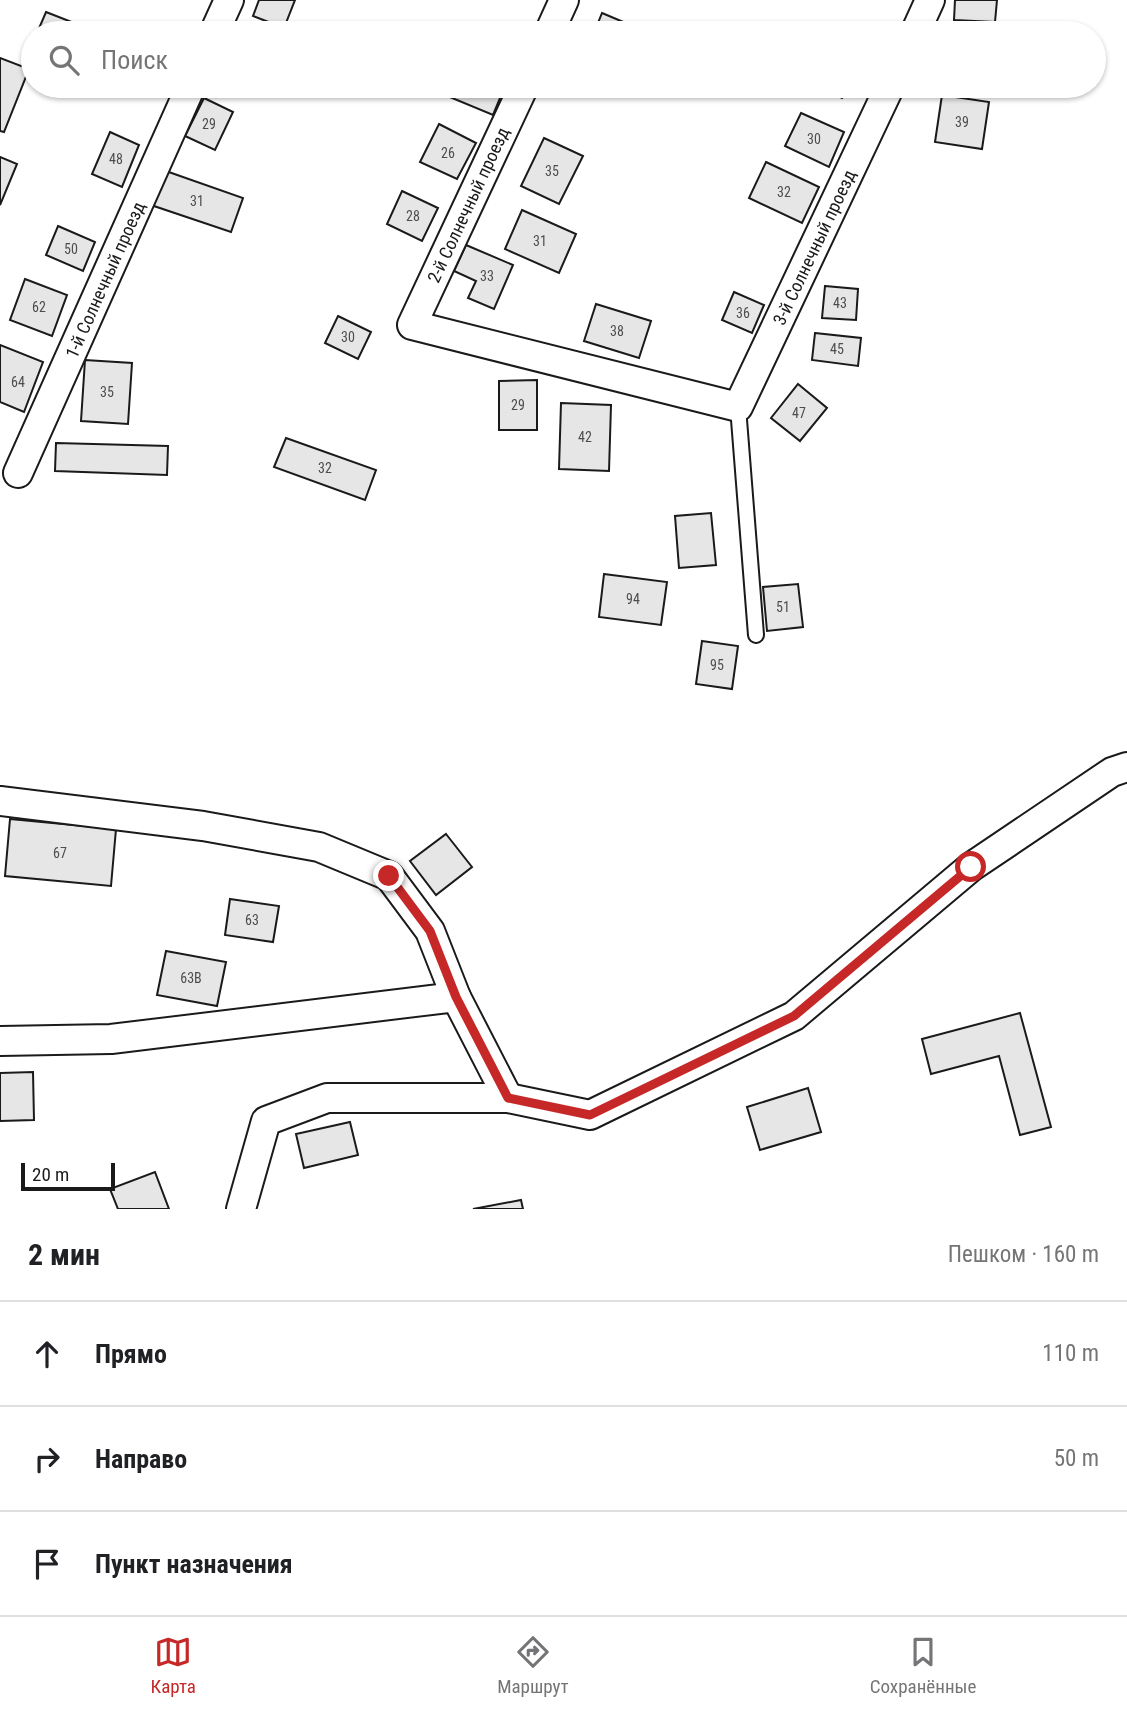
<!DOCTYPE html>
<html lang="ru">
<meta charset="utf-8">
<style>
:root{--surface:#fff;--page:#f6f6f6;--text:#202124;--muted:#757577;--line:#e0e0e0;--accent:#c62828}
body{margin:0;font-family:"Roboto Condensed",sans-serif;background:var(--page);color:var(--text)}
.scale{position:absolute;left:21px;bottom:18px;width:94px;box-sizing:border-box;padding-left:7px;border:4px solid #1a1a1a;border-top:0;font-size:19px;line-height:24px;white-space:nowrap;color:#1a1a1a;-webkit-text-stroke:5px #fff;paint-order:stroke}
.stop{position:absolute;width:21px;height:21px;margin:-16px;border:5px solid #c62828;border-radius:50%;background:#fff}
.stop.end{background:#c62828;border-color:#fff;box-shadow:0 2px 7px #0008}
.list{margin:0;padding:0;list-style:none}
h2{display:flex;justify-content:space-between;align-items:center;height:91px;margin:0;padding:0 28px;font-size:30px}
h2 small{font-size:23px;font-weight:400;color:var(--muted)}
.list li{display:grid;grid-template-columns:46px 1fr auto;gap:21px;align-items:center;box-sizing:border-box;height:105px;padding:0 28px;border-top:2px solid var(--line)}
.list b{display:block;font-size:26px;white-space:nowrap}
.list em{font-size:23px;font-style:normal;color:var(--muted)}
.icon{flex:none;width:38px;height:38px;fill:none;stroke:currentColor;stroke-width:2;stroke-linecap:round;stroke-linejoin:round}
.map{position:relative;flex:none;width:1127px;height:1209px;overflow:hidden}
.search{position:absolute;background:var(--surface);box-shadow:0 2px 5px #0004;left:21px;right:21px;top:21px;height:77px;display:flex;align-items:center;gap:18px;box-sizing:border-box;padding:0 24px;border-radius:38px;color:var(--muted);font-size:26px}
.sheet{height:406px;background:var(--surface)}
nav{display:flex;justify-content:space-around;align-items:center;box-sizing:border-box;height:98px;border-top:2px solid var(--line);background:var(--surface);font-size:19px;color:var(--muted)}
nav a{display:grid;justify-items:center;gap:4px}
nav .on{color:var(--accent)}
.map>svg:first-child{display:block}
.building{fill:#e6e6e6;stroke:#1a1a1a;stroke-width:2}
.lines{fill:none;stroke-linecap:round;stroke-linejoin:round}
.lane-casing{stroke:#1a1a1a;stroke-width:18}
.street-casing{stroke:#1a1a1a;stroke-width:32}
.lane{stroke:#fff;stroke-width:14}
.street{stroke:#fff;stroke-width:28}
.route{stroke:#c62828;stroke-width:9}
.labels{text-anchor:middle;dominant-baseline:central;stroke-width:5;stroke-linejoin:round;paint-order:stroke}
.number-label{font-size:14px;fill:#4d4d4d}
.street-label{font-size:18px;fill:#1a1a1a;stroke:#fff}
</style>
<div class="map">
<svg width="1127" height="1209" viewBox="0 0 1127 1209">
<rect width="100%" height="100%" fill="#fff"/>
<g class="building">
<path d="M259,0h36l-11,28 -31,-12z"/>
<path d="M955,0h42l-2,22 -41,-2z"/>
<path d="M46,12l36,14 -3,7h-42z"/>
<path d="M602,13l31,13 -3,7h-36z"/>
<path d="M823,26l15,7h-19z"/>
<path d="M0,58l29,11 -25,63 -4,-1z"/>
<path d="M252,86h21l-3,8z"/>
<path d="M443,86h62l-12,29 -53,-22z"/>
<path d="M817,86h31l-6,12z"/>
<path d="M942,95l47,7 -7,47 -47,-7z"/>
<path d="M204,98l29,14 -18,38 -30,-14z"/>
<path d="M801,113l43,19 -15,35 -44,-21z"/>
<path d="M439,124l37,19 -19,36 -37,-17z"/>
<path d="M110,132l29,13 -17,42 -30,-13z"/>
<path d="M544,138l39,18 -24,48 -38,-18z"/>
<path d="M0,157l17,7 -17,41z"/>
<path d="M766,162l53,25 -17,36 -53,-25z"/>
<path d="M163,170l80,28 -12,34 -80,-27z"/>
<path d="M402,191l36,17 -16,33 -35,-17z"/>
<path d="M522,210l54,24 -17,39 -54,-24z"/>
<path d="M58,226l37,16 -12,29 -37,-16z"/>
<path d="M466,245l47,20 -19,44 -26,-11 8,-17 -22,-10z"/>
<path d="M25,279l42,16 -15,41 -42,-16z"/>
<path d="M825,286l33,3 -2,31 -34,-2z"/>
<path d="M734,292l30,13 -12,28 -30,-13z"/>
<path d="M596,304l55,17 -12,37 -55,-17z"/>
<path d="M338,316l33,16 -13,27 -33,-16z"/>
<path d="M815,333l46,5 -3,28 -46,-6z"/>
<path d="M0,345l43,17 -19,50 -24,-10z"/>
<path d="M85,360l47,3 -4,61 -47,-3z"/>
<path d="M537,380v50h-38v-49z"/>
<path d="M798,384l29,24 -27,33 -29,-23z"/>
<path d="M561,403l50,2 -2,66 -50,-2z"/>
<path d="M286,438l90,32 -11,30 -91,-33z"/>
<path d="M56,443l112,3 -1,29 -112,-4z"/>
<path d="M711,513l5,52 -37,3 -4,-52z"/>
<path d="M604,574l63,8 -6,43 -62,-8z"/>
<path d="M798,584l5,43 -36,4 -4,-44z"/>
<path d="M702,641l36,5 -6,43 -36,-5z"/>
<path d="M10,819l106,10 -5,57 -106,-10z"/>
<path d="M446,834l26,33 -36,28 -26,-34z"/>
<path d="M230,899l49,7 -6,36 -48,-7z"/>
<path d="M166,951l60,11 -9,44 -60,-11z"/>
<path d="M1020,1013l31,114 -31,8 -21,-79 -68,18 -9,-35z"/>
<path d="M33,1072l1,48 -34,1v-48z"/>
<path d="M808,1088l13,44 -61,18 -13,-43z"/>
<path d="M350,1122l8,33 -54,13 -8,-34z"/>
<path d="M155,1172l14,37h-51l-8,-20z"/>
<path d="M521,1200l2,9h-50z"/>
</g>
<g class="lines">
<g class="lane-casing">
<path id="lane" d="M738,407l18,228"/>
</g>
<g class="street-casing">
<g id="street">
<path d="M214,33l15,-33"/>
<path d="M549,33l15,-33"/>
<path d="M915,33l15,-33"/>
<path id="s1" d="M524,86l-112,239 326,82 152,-321"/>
<path id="s2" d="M18,473l173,-387"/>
<path d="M0,801l203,25 116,21 70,29 41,55 26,66"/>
<path d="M0,1041l111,-2 345,-42 52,101"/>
<path d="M241,1209l25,-88 61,-23h181l82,17 204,-99 177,-149 141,-95 15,-5"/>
</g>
</g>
<use href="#lane" class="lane"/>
<use href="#street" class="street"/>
</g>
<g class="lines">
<path class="route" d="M389,876l41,55 26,66 52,101 82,17 204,-99 177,-149"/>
</g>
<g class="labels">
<g class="number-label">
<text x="962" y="122">39</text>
<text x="209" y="124">29</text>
<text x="814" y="139">30</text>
<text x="448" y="153">26</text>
<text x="116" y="159">48</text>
<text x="552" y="171">35</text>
<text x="784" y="192">32</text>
<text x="197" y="201">31</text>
<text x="413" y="216">28</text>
<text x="540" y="241">31</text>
<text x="71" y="249">50</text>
<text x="487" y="276">33</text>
<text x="840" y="303">43</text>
<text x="39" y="307">62</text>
<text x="743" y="313">36</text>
<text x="617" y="331">38</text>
<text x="348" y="337">30</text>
<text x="837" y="349">45</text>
<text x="18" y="382">64</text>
<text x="107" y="392">35</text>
<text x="518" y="405">29</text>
<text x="799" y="413">47</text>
<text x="585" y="437">42</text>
<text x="325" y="468">32</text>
<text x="633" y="599">94</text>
<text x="783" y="607">51</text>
<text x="717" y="665">95</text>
<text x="60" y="853">67</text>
<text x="252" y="920">63</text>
<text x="191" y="978">63В</text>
</g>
<g class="street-label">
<text transform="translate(468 205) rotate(-65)">2-й Солнечный проезд</text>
<text stroke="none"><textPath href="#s1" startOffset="777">3-й Солнечный проезд</textPath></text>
<text stroke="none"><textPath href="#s2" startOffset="212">1-й Солнечный проезд</textPath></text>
</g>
</g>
</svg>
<div class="scale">20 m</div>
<div class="stop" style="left:971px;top:867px"></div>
<div class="stop end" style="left:389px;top:876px"></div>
<div class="search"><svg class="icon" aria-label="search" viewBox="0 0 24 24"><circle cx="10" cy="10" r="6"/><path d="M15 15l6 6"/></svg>Поиск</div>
</div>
<section class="sheet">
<h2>2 мин<small>Пешком · 160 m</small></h2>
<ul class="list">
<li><svg class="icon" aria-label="ahead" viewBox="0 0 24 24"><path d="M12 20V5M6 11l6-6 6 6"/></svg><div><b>Прямо</b></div><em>110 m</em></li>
<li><svg class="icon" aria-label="right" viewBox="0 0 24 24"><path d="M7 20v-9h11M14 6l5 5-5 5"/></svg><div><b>Направо</b></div><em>50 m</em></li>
<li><svg class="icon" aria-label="arrive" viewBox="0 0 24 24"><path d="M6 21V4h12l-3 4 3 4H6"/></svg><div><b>Пункт назначения</b></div></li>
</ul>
</section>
<nav>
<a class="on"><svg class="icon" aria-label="map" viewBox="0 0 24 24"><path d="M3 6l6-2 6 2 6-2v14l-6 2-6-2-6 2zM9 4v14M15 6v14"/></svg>Карта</a>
<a><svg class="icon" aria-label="directions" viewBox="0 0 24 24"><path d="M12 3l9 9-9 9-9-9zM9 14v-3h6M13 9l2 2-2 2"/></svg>Маршрут</a>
<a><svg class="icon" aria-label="saved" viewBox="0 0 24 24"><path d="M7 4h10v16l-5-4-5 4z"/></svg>Сохранённые</a>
</nav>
